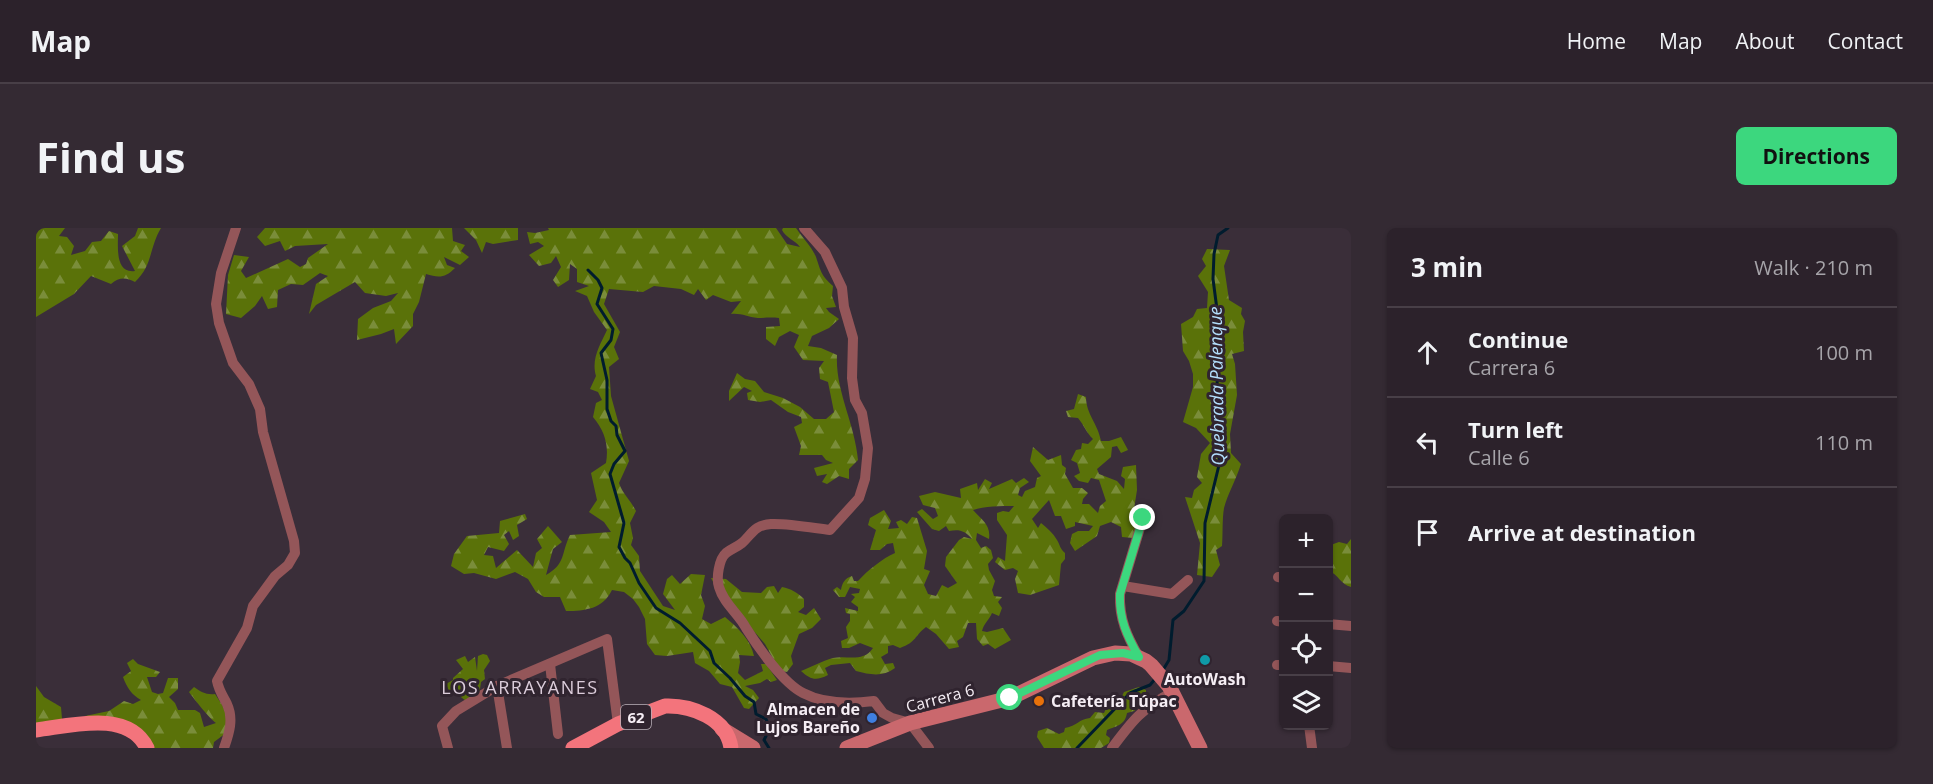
<!DOCTYPE html>
<meta charset="utf-8">
<style>
:root{--surface:#2c222b;--page:#342a33;--text:#f1f3f6;--muted:#a6a4a9;--line:#483f47;--accent:#3cd77e}
body{margin:0;font-family:"Open Sans",sans-serif;background:var(--page);color:var(--text)}
.controls{position:absolute;right:18px;bottom:18px;display:grid;overflow:hidden;border-radius:9px;box-shadow:0 2px 4px #0004}
.controls button{width:54px;height:54px;display:grid;place-items:center;padding:0;border:0;border-bottom:2px solid var(--line);background:var(--surface);color:var(--text);font:30px sans-serif}
.stop{position:absolute;width:18px;height:18px;margin:-14px;border:4px solid #3cd77e;border-radius:50%;background:#fff}
.stop.end{background:#3cd77e;border-color:#fff;box-shadow:0 2px 6px #0008}
.list{margin:0;padding:0;list-style:none}
h2{display:flex;justify-content:space-between;align-items:center;height:78px;margin:0;padding:0 24px;font-size:26px}
h2 small{font-size:20px;font-weight:400;color:var(--muted)}
.list li{display:grid;grid-template-columns:39px 1fr auto;gap:18px;align-items:center;box-sizing:border-box;height:90px;padding:0 24px;border-top:2px solid var(--line)}
.list b{display:block;font-size:22px;white-space:nowrap}
.list p{margin:0;font-size:20px;white-space:nowrap;color:var(--muted)}
.list em{font-size:20px;font-style:normal;color:var(--muted)}
.icon{flex:none;width:33px;height:33px;fill:none;stroke:currentColor;stroke-width:2;stroke-linecap:round;stroke-linejoin:round}
.map{position:relative;flex:none;width:1315px;height:520px;overflow:hidden;border-radius:9px}
header{display:flex;align-items:center;gap:36px;box-sizing:border-box;height:84px;padding:0 30px;background:var(--surface);border-bottom:2px solid var(--line)}
header strong{font-size:28px}
nav{display:flex;gap:33px;margin-inline-start:auto;font-size:21px}
.intro{display:flex;align-items:center;justify-content:space-between;box-sizing:border-box;height:144px;padding:0 36px}
h1{margin:0;font-size:42px}
.button{padding:15px 27px;border-radius:9px;background:var(--accent);color:#111;font-size:21px;font-weight:700}
main{display:flex;gap:36px;padding:0 36px}
aside{flex:1;background:var(--surface);border-radius:9px;box-shadow:0 2px 4px #0004}
.map>svg:first-child{display:block}
.forest{fill:url(#forest-firs)}
.lines{fill:none;stroke-linecap:round;stroke-linejoin:round}
.stream{stroke:#001c2e;stroke-width:3}
.street{stroke:#945659;stroke-width:10}
.secondary{stroke:#ca686d;stroke-width:15}
.primary{stroke:#f3747c;stroke-width:15}
.route{stroke:#3cd77e;stroke-width:8}
.culture-dot{fill:#0f9aa8;stroke:#30242f;stroke-width:2}
.food-dot{fill:#e8710a;stroke:#30242f;stroke-width:2}
.shop-dot{fill:#3f7fe0;stroke:#30242f;stroke-width:2}
.labels{text-anchor:middle;dominant-baseline:central;stroke-width:6;stroke-linejoin:round;paint-order:stroke}
.shield{fill:#30242f;stroke:#bab1b9;stroke-width:1.5}
.shield-label{font-size:15px;font-weight:bold;fill:#f5edf4}
.poi-label{font-size:16px;font-weight:bold;fill:#f5edf4;stroke:#30242f}
.street-label{font-size:16px;fill:#f5edf4;stroke:#30242f}
.water-label{font-size:18px;font-style:italic;fill:#b3defc;stroke:#30242f}
.neighbourhood-label{font-size:18px;letter-spacing:1.5px;fill:#dbccda;stroke:#30242f}
</style>
<header>
<strong>Map</strong>
<nav><a>Home</a><a>Map</a><a>About</a><a>Contact</a></nav>
</header>
<div class="intro"><h1>Find us</h1><a class="button">Directions</a></div>
<main>
<div class="map">
<svg width="1315" height="520" viewBox="0 0 1315 520">
<defs>
<pattern id="forest-firs" width="22" height="20" patternUnits="userSpaceOnUse" patternTransform="scale(1.5)"><rect width="22" height="20" fill="#5a7209"/><path d="M5 1l3.5 6h-7zM16 11l3.5 6h-7z" fill="#7a8d3a"/></pattern>
</defs>
<rect width="100%" height="100%" fill="#3a2e39"/>
<g class="forest">
<path d="M0,0h29l-6,8 8,1 7,9 -3,9 14,-4 7,-9 9,-1 8,-10 9,3c0,13 -3,40 17,37l-13,-25 13,-10 3,-8h23c-12,20 -8,37 -26,54 -9,-5 -16,-5 -24,2l-20,-8 -17,18 -38,23z"/>
<path d="M229,0h187l1,13 12,4 -4,6 8,6 -9,8 -16,-8 3,8 8,3c-10,10 -16,10 -29,6l-7,28 -6,12v12l-17,18 -2,-15 -13,5 -24,6 1,-21 15,-11 18,-7 7,-8 -12,3 -21,-3 -10,-11 -39,23 -7,9 7,-30 12,-8 -8,-3 -17,12 -12,-1 -13,6 -1,17 -9,2 -6,-13 -7,10 -14,12 -15,-4 2,-39 6,-20 15,2 -8,14 5,7 42,-19 12,8 6,-3 2,-6 20,-14 -33,2 -10,5 -5,-10 -15,5 -8,-9z"/>
<path d="M428,0h54v12l-25,4 -7,-2 -4,11 -6,-13z"/>
<path d="M512,0h228l11,16 13,3c-5,-7 -14,-9 -18,-17l1,-2h13c6,9 16,19 20,29 5,15 5,18 17,29l-1,10 4,11 -10,1 3,4 10,7 -10,9 -17,8 -4,10 13,2 16,7c-2,35 18,69 21,105l-9,9v10l-10,-3 -12,8 -5,-2 5,-8 -10,2 -3,-8 19,-5 -7,-3 -4,-5h-23l2,-9 -7,-19 8,-4 -1,-6 -13,-5 -17,-12 -11,2 -12,-2 -1,-7 5,-2 -8,-4 -15,14v-10l8,-18 8,6 10,2 9,11 19,6 17,9 14,12h12l8,-7 -6,-30 -8,-3 -1,-11 5,-7 -21,-1 -9,-13 5,-12 -9,-4 -11,6 -4,9 -9,-7v-12l14,-1 -1,-8c-8,-1 -15,0 -21,0 -11,-1 -16,-5 -27,-4l10,-13 -10,1 -18,-7 -7,5 -8,-11 -4,6 -13,-6 -27,-3 -11,6 -34,-3 -5,15 16,28 -6,15 5,12 -10,8 2,29 18,65 -10,22c3,10 12,18 17,28l-6,12 3,15 -2,7 8,11 1,15 23,35 12,4 -12,-16 4,-15 5,-4 8,9 11,-10 14,1 -4,20 4,11 -3,13 9,5 14,-7c12,10 26,23 29,39l-15,-1 1,7 -2,11 7,7 18,-9 -2,-7h5l11,16 -6,2 -4,-3 -7,4 -15,3 8,4 6,8 -10,11 -5,-1 -12,-21 -12,-3 -11,-13 -14,-8 -2,-11 -26,4 -12,-1 -8,-11 -2,-25 -6,-12 -6,-8 -9,-7 -12,-2c-9,19 -27,21 -46,21l-6,-14h-16l-8,-5 -8,-13 -13,-7 -19,7 -22,-6 -10,1 -13,-8 3,-12 13,-18 32,-3 1,-12 25,-7 2,5 -10,6 2,11 -6,4 -4,-9 -5,4 5,9 -5,7 -16,-4 -4,8 9,1 3,12 21,-18 16,17 3,-14 6,-5 -5,-9 11,-13 14,16 -9,7 -7,26c20,-11 15,-22 24,-40l41,-3 -7,-10 -15,-10 8,-12 -6,-27 15,-10c3,-17 -1,-32 -13,-46l3,-14 6,-3 -4,-8 -8,-3 6,-13c-5,-17 4,-31 11,-46l-13,-18 -7,-16 -12,-5 14,-5 -12,-4v-13l-7,-5 -1,16 -11,7 -5,-7 8,-13 -5,-11 -5,7 -12,3 -10,-11 15,-9 -6,-4 -8,2 -3,-12 8,1 14,-3z"/>
<path d="M1171,21l23,1 -6,16 5,34 13,8 -1,6 4,7 -2,11 1,19 -12,3 3,10 2,31 -7,39 1,19 10,11c-5,16 -13,29 -17,44 -2,12 -1,26 -2,38l-6,4 4,15 -8,12 -15,-2 3,-32 -15,-46 7,1 2,-8 8,-7 -5,-6 4,-23 9,-11 -14,-15 -13,-6 10,-35v-13l-4,-13 -6,-10 -2,-27 12,-7 4,-8 10,-1 1,-16 -10,-16 8,-10 -4,-7z"/>
<path d="M1042,166l8,3c0,17 12,27 15,44h8l12,-4 7,13 -7,3 -4,-7 -5,1 -1,10 -14,12 2,5 18,7 7,8 1,-10 -4,-3 2,-9 13,-2 1,25 -3,19 3,19 -4,10 -11,-1 -1,-10 -10,-5 -11,4 -3,10 -22,15 -5,-8 2,-9 6,-3h11l4,-5 -18,-4v4l-9,3 -5,-13h-6l-6,-16 -17,19 6,9 3,-5c6,5 12,10 16,17 3,5 3,9 8,13v6l-4,5 -2,21 -29,10 -12,-2 -3,-14 3,-8 -5,-3 -8,2 -10,-8 3,-5 7,4 2,-26 -10,-15v-7l6,-2 6,1 5,-6c-13,0 -30,0 -41,4 9,10 18,15 16,29l-12,-6 -1,7 5,8 5,-2 5,4 2,8 -5,6 1,6 6,11 -3,9 2,6 8,1 -4,5 4,6 -3,8 -7,-3c-3,7 -8,10 -10,18l5,1 16,-4 8,12 -16,9 -7,-5 -5,2 -6,-7 -1,-16h-8l-5,14 -6,4 2,6 -10,2 -13,-15 -10,-7c-12,9 -9,15 -26,21l-7,-3 -5,1v7l-7,4 4,7 8,-1 2,5c-12,9 -24,7 -39,3l-6,-8 -19,2 -6,3 3,7c-12,6 -17,5 -27,-4 10,-4 21,-10 32,-13 14,-3 30,5 40,-10l-13,-5 -11,5h-7l-1,-7 7,-3 -2,-11 4,-6v-7l-4,-1 -1,-5 13,3v-4l-7,-5 4,-5 -4,-3 8,-1 1,-4 -10,-2 -5,10h-6l-6,-7 4,-3 4,3c1,-7 4,-12 11,-14l2,5h4c9,-10 25,-23 37,-28l-2,-10 -6,1 -7,6h-10l6,-20 -8,-5 2,-7 14,-8 7,11 -3,8 11,-1 -3,-6 5,-2 6,4 5,-7 5,1 10,33 -3,18 6,2 -6,14 4,9 8,2 6,-11 6,3 9,-5 -12,-17 1,-9 13,-17 5,-3 8,2c-7,-8 -12,-10 -23,-8l-3,-5 -7,5 -7,-2 -15,-17 5,-3 11,10 5,-3 -3,-8 -12,-3 -4,-9 16,-4 26,6 -1,-9 17,-6 1,7 7,-11 7,4 -3,6 23,-10 4,4 8,-5 5,4 -9,6 -2,7 4,2 3,-6 10,-4 2,-9 4,-2 -11,-15 3,-14 15,13 13,-5 1,10 4,3 -1,6 8,14h9l6,5 -5,6 -1,5h7l9,9 2,-7 6,-5 -7,-21 -8,-2 -3,5 -9,-2 -5,-5 6,-3 -3,-10 -6,-3 5,-10 5,-1 1,-6 6,1 5,-5c-7,-7 -9,-14 -15,-21l-10,-1 -2,-6 8,-2z"/>
<path d="M1315,311v48c-10,-2 -13,-13 -22,-16l-1,-25 11,-4 8,2z"/>
<path d="M675,350l15,1 16,13 19,1 6,-6 7,-1 4,7 4,-6c9,2 15,5 22,12v8l-6,5 8,3 8,-7 7,11 -9,9 -13,6 -8,22 2,8 -6,8 -7,-1 -15,-27 -48,-55z"/>
<path d="M447,426l4,1 3,6 -6,9 1,9 -4,3 -2,14 -13,5 -9,-7 -6,1 -5,-11 7,-4v-2l10,-9 -7,-9 9,-4 3,6 7,-5 2,14 1,-15z"/>
<path d="M97,431l5,5 22,8 -4,5h-9l5,15 6,2 5,-1 5,-15h10v11l-9,8 6,6 3,7h17l5,3 4,14 12,-4c-6,-4 -22,-24 -27,-31l5,-5c7,5 12,8 21,7 10,15 14,19 11,39l-12,9 -1,6h-62l-66,-32 24,-5 15,-10 9,3 8,-4c-9,-5 -14,-12 -18,-23l8,-6 -4,-8z"/>
<path d="M0,458l8,11 17,10 1,12 -26,7z"/>
<path d="M1103,459l7,3v9l-12,12 -7,2c-2,12 -10,13 -20,17l-1,5 4,3 -1,5 -8,5h-57l-7,-11 1,-6 9,-3 12,6 5,-2 1,-4c12,-2 14,-9 25,-10l5,-6 9,1 4,-9 11,-2 5,-10z"/>
</g>
<g class="lines">
<g class="stream">
<path d="M552,42l10,10 4,8 -5,16 16,25 -2,11 -10,13 6,27v29l4,12 5,5 1,9 8,16 -11,13 -4,10 14,49 -5,24 6,11 5,5 9,20 17,25 24,15 30,28 4,12 16,15 15,18 9,6 2,12 10,5 4,9 -6,12 5,8"/>
<path d="M1127,442l6,-10 4,-40 11,-9 20,-30 1,-58 14,-58 1,-38 -3,-40 2,-62 -6,-46 1,-25 4,-19 10,-7"/>
<path d="M1041,520l53,-55 20,-8 5,-6"/>
</g>
<g class="street">
<path d="M768,0l21,24 17,36 2,19 9,31 -1,40 3,22 7,13 6,35 -3,31 -6,19 -29,32c-16,-2 -44,-7 -59,-6 -17,1 -19,10 -29,19 -5,4 -11,6 -16,10 -7,6 -10,25 -7,34 5,17 19,26 27,41 12,19 37,55 57,65 21,11 48,11 71,8l9,12 9,5 18,5 19,25"/>
<path d="M1242,349l6,1"/>
<path d="M1087,358l49,8 16,-14"/>
<path d="M1241,393l7,1"/>
<path d="M1292,396l23,2"/>
<path d="M1103,429c-12,-21 -20,-38 -19,-63l23,-76"/>
<path d="M514,436l8,70"/>
<path d="M1241,437h7"/>
<path d="M1292,438l23,2"/>
<path d="M461,458l10,62"/>
<path d="M1273,497l3,23"/>
<path d="M188,520c5,-14 10,-29 3,-44 -4,-8 -8,-13 -10,-23l30,-53 6,-22 22,-30 13,-11 7,-12 -1,-12 -31,-109 -3,-23 -11,-25 -16,-21 -14,-40 -3,-19 5,-31 15,-45"/>
<path d="M412,520l-6,-22 14,-15 41,-25 110,-47 11,85"/>
<path d="M1076,520c20,-27 30,-40 61,-56"/>
</g>
<g class="secondary">
<path d="M686,501l31,19"/>
<path d="M811,520l63,-25 100,-25 83,-40 22,-5 16,1 15,7 5,4 18,21 31,62"/>
</g>
<g class="primary">
<path d="M0,502c34,-4 92,-21 111,18"/>
<path d="M537,520l45,-24 47,-18c26,-1 62,12 66,42"/>
</g>
</g>
<g class="lines">
<path class="route" d="M974,470l90,-43 23,-2 16,4c-12,-21 -20,-38 -19,-63l23,-76"/>
</g>
<circle class="culture-dot" cx="1169" cy="432" r="6"/>
<circle class="food-dot" cx="1003" cy="473" r="6"/>
<circle class="shop-dot" cx="836" cy="490" r="6"/>
<g class="labels">
<rect class="shield" x="585" y="477" width="30" height="24" rx="4.5"/>
<g class="shield-label">
<text x="600" y="489">62</text>
</g>
<g class="poi-label">
<text x="1169" y="451">AutoWash</text>
<text x="1015" y="473" text-anchor="start">Cafetería Túpac</text>
<text x="824" y="481" text-anchor="end">Almacen de<tspan x="824" dy="18">Lujos Bareño</tspan></text>
</g>
<g class="street-label">
<text transform="translate(904 470) rotate(-15)">Carrera 6</text>
</g>
<g class="water-label">
<text transform="translate(1180 158) rotate(-91)">Quebrada Palenque</text>
</g>
<g class="neighbourhood-label">
<text x="484" y="459">LOS ARRAYANES</text>
</g>
</g>
</svg>
<div class="controls">
<button>+</button>
<button>−</button>
<button><svg class="icon" aria-label="locate" viewBox="0 0 24 24"><circle cx="12" cy="12" r="6"/><path d="M12 2v4M12 18v4M2 12h4M18 12h4"/></svg></button>
<button><svg class="icon" aria-label="layers" viewBox="0 0 24 24"><path d="M12 4l9 5-9 5-9-5zM3 14l9 5 9-5"/></svg></button>
</div>
<div class="stop" style="left:974px;top:470px"></div>
<div class="stop end" style="left:1107px;top:290px"></div>
</div>
<aside>
<h2>3 min<small>Walk · 210 m</small></h2>
<ul class="list">
<li><svg class="icon" aria-label="ahead" viewBox="0 0 24 24"><path d="M12 20V5M6 11l6-6 6 6"/></svg><div><b>Continue</b><p>Carrera 6</p></div><em>100 m</em></li>
<li><svg class="icon" aria-label="left" viewBox="0 0 24 24"><path d="M17 20v-9H6M10 6l-5 5 5 5"/></svg><div><b>Turn left</b><p>Calle 6</p></div><em>110 m</em></li>
<li><svg class="icon" aria-label="arrive" viewBox="0 0 24 24"><path d="M6 21V4h12l-3 4 3 4H6"/></svg><div><b>Arrive at destination</b></div></li>
</ul>
</aside>
</main>
